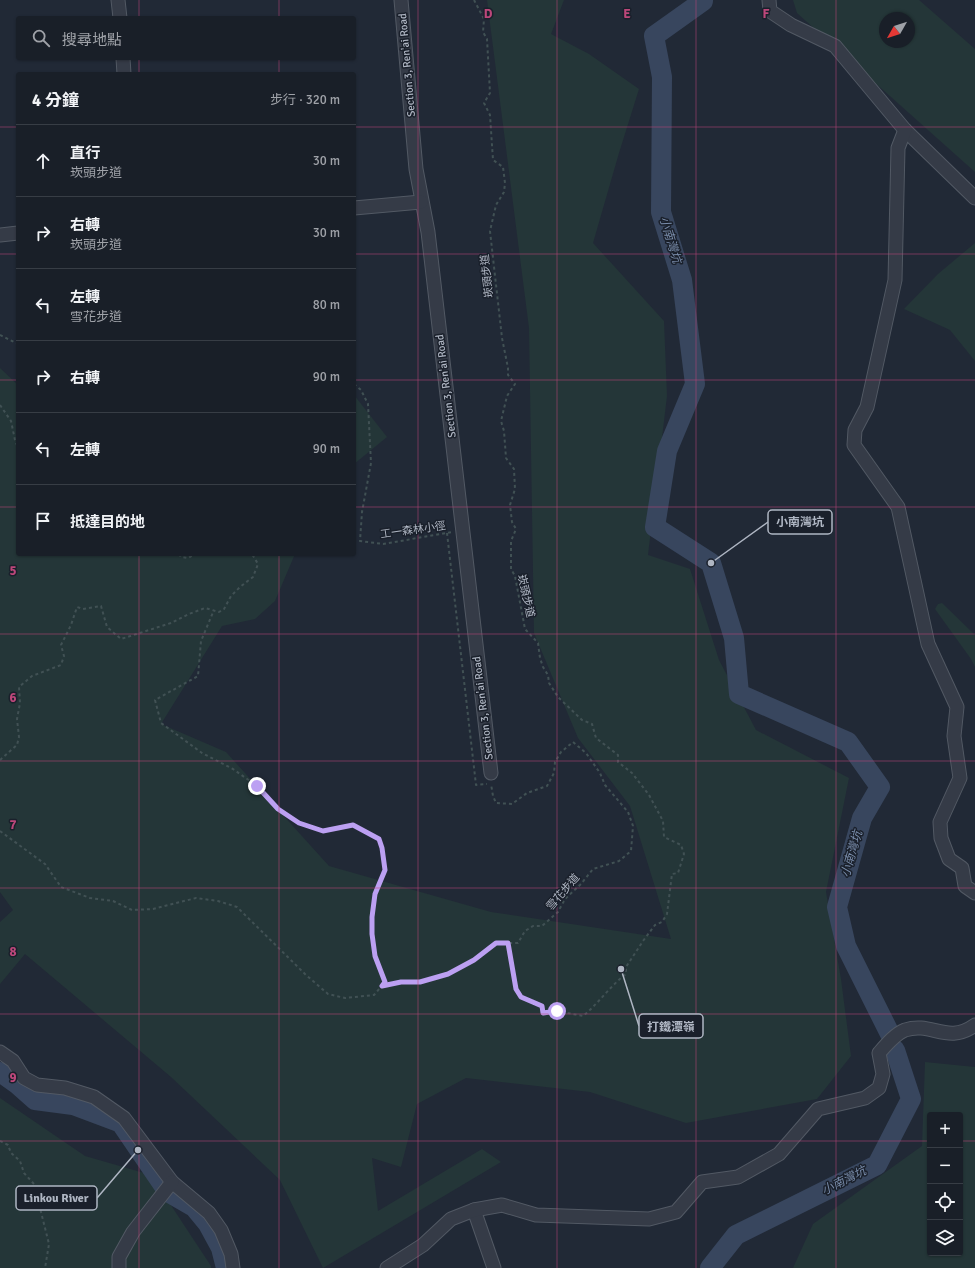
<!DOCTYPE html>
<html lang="zh-TW">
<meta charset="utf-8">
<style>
:root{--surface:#191f28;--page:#262c34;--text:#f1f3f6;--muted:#9fa2a8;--line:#373d45}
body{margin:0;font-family:Signika,"Noto Sans TC",sans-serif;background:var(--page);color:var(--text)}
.controls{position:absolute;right:12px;bottom:12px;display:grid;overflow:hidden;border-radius:4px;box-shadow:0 1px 3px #0004}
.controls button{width:36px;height:36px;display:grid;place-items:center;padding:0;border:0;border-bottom:1px solid var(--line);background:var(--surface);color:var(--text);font:20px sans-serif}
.compass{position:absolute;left:879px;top:12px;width:36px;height:36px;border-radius:50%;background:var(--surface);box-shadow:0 1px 3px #0004;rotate:231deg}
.stop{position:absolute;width:12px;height:12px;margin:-9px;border:3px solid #bca0f2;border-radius:50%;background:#fff}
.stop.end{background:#bca0f2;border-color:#fff;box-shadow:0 1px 4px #0008}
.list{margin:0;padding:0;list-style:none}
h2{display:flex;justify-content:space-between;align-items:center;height:52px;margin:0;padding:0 16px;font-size:17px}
h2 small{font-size:13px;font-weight:400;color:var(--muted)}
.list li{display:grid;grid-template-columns:26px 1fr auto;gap:12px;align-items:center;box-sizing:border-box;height:72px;padding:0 16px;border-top:1px solid var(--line)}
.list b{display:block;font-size:15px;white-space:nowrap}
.list p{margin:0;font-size:13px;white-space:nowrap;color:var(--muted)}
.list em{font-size:13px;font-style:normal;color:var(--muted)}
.icon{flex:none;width:22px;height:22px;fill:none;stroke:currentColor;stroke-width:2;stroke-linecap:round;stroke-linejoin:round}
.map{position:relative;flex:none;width:975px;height:1268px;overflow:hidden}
.search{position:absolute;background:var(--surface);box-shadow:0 1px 3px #0004;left:16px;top:16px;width:340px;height:44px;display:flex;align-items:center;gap:10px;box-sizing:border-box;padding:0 14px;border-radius:4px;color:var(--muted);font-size:15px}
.panel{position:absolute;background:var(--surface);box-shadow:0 1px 3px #0004;left:16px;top:72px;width:340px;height:484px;border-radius:4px}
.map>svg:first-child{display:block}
.green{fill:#243638;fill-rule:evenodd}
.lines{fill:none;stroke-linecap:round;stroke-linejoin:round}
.river{stroke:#38465e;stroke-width:20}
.minor-casing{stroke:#525964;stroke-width:15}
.path{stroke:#415154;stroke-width:2;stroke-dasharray:3 3;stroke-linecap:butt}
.minor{stroke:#353b47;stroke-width:13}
.route{stroke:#bca0f2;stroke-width:5}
.grid{fill:none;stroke:#bc477a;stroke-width:1;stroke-opacity:0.55}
.labels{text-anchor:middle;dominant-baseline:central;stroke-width:3;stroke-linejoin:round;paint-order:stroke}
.street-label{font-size:11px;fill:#afb6c3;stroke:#1a202b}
.water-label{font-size:12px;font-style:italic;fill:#798caa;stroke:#1a202b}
.grid-label{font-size:13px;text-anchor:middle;font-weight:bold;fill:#bc477a;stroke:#1a202b;stroke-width:3;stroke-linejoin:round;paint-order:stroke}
.leader{fill:none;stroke:#afb6c3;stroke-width:1.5}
.callout-dot{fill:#afb6c3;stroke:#1a202b;stroke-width:1.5}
.callout{fill:#1a202b;stroke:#afb6c3;stroke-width:1.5}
.callout-label{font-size:12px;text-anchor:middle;font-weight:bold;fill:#afb6c3}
</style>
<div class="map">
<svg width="975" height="1268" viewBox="0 0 975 1268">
<rect width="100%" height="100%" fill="#212936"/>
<g class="green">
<path d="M487,0h77l-13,34 38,20 50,35 -20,64 -26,90 71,78 3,75 -19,159 42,14 29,91 37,70 93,48 -23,114 15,87 10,77 -34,43 -131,24 -96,-31 -124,-14 -49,26 -16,63 -29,-9 6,53 104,-62 19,13 -178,106 -43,-88 -109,-103 -146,-123 -25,30v-62l13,-12 -13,-18v-524l18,17v169h277l-20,47 -20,18 -33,7 -61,98 65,28 103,114 162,46 180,27 -41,-133 -52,-68 -44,-105 -5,-305z"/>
<path d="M793,0h126l56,49v123l-178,-159zM885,18h24v24h-24z"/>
<path d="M975,243v118l-25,-31 -46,-21 34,-35z"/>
<path d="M354,395l33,42 -33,27z"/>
<path d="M942,603l33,32v32l-4,-8 -36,-50 3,-5z"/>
<path d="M925,1062l50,5v201h-182l20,-44 109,-78zM930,1115h30v138h-30z"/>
<path d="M0,1098l85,58 66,19 60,91v2h-211z"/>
</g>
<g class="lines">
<g class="river">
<path d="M703,0v1l-49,35 8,41 -1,135 21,68 13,104 -28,67 -12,76 56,36 23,75 5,56 109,48 32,45 -18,31 -25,89 9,39 44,88"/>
<path d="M0,1072l17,12 18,16 38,5 48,18 47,69 26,15 14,17 13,24 5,20"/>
<path d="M710,1268l26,-33 141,-70 34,-66 -16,-49"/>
</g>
<g class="minor-casing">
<g id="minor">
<path d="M118,0l2,18"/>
<path d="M401,0l15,169 12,63 63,541"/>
<path d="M769,0l1,11 21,14 44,21 70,84 70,68"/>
<path d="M123,58l1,16"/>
<path d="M905,130l-7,18 -3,132 -28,127 -12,23 -1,15 44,62 30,137 29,63 -3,29 6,42 -20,44 1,16 8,21 13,9 3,18 10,7"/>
<path d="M354,208l67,-6"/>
<path d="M0,235l18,-2"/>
<path d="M0,1052l13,9 11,17 13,7 28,3 29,9 30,21 48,64 37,31 12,17 10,24 2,14"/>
<path d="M474,1210l20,58"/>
<path d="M119,1268v-11l14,-25 39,-50"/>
<path d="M387,1268l36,-23 28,-26 23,-9 28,-5 34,10 113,4 27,-7 26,-30 36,-5 41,-23 39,-45 47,-11 14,-10 4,-14 -4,-21c7,-8 16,-19 26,-23 27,-9 42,15 70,-5"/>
</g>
</g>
<g class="path">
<path d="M474,0l10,19 -1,13 4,7 3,54 -6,10 6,12 3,45 10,7 2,16 -1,9 -8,13 -6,26 12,107 6,30v7l7,9 -8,12 -6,25 3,10 2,27 8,11 1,20 -5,16 2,17 4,7 -5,12v28l4,7 10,53 13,14 2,15 3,9 5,8 1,8 9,14 24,23 10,4 4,14 22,17v7l14,11 17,22 14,26 1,16 17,8 3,9 -6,19 -6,1 -5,40 -5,8 -7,3 -12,16 -17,26v7c-16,12 -27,29 -43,42l-26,-5 -14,2 -1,-8 -21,-8 -5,-8 -8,-46"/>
<path d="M0,335l18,9"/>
<path d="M354,384l7,6 7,14 3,59 -9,49 -2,29 23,3 69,-12"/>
<path d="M0,405l11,16 4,19 3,8"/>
<path d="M447,533l29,252 11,-1"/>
<path d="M179,554l2,3 7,1 7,-4"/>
<path d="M0,760l17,-15 2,-8 -2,-18 3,-16 -1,-16 13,-11 29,-11 3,-9 -3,-11 10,-20 6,-18 6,2 18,-3 6,21 14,12 50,-16 18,-9 16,-6 14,4 5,-3 7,-13 9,-9 13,-10 5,-13 -6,-10"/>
<path d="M0,831l45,33 16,23 29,11 23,3 19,9 21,-1 43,-11 22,3 19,6 69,68 22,19 17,4 29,-3 11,-13 -10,-26 -3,-22v-17l3,-23 10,-24 -3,-22 -3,-9 -26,-14 -30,6 -24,-8 -22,-14 -20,-23 -24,-17 -31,-16 -41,-30 -6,-23 43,-24 3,-35 13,-31"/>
<path d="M382,986l19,-4h19l28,-8 26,-14 22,-17h22l7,-12 8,-5h9l16,-14 7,-13 16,-15 12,-15 26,-8 12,-10 2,-25 -5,-14 -23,-27 -5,-12 -14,-20 -13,-11 -12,10 -6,10 -1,11 -7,13 -20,7 -15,11 -16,-1 -3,-7 -2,-12"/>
<path d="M0,1141l8,4 3,8 9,8 4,12 10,11 15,60 -4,24"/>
</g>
<use href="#minor" class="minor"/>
</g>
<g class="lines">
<path class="route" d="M257,786l21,23 21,14 24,8 30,-6 26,14 3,9 3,22 -10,24 -3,23v17l3,22 10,26 -3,4 19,-4h19l28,-8 26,-14 22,-17h12l8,46 5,8 21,9 1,7 14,-2"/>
</g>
<path class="grid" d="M139,0v18M279,0v18M418,0v1268M557,0v1268M696,0v1268M836,0v1268M139,58v16M279,58v16M0,127h18M354,127h621M0,254h18M354,254h621M0,380h18M354,380h621M0,507h18M354,507h621M139,554v714M279,554v714M0,634h975M0,761h975M0,888h975M0,1014h975M0,1141h930M960,1141h15"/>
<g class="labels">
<g class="street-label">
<text transform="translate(407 65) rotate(-95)">Section 3, Ren'ai Road</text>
<text transform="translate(487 276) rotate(-96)">崁頭步道</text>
<text transform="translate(446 386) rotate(-97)">Section 3, Ren'ai Road</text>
<text transform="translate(413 530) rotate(-8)">工一森林小徑</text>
<text transform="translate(526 596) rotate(77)">崁頭步道</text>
<text transform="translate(483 708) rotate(-97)">Section 3, Ren'ai Road</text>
<text transform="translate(563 892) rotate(-49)">雪花步道</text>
</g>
<g class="water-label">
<text transform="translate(670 240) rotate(73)">小南灣坑</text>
<text transform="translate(852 854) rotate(-74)">小南灣坑</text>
<text transform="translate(844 1181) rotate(-27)">小南灣坑</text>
</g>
</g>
<g class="grid-label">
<text x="488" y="18">D</text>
<text x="627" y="18">E</text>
<text x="766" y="18">F</text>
<text x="13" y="575">5</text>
<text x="13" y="702">6</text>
<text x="13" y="829">7</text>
<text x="13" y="956">8</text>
<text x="13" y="1082">9</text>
</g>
<path class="leader" d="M711 563L768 522M621 969L639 1026M138 1150L97 1198"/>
<g class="callout-dot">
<circle cx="711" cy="563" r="4"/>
<circle cx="621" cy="969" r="4"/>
<circle cx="138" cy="1150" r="4"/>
</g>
<g class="callout">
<rect x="768" y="510" width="64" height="24" rx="4"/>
<rect x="639" y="1014" width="64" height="24" rx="4"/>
<rect x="16" y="1186" width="81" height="24" rx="4"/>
</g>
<g class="callout-label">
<text x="800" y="526">小南灣坑</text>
<text x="671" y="1031">打鐵潭嶺</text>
<text x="56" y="1202">Linkou River</text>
</g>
</svg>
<div class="controls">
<button>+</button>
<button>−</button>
<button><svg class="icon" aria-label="locate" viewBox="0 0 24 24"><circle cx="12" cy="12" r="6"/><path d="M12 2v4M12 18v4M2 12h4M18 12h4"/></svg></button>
<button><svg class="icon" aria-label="layers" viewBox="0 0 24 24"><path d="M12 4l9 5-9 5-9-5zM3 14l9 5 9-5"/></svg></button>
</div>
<svg class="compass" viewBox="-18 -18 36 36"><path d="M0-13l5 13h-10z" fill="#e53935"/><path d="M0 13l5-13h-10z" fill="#9fa2a8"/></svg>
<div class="stop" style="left:557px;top:1011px"></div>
<div class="stop end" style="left:257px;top:786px"></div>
<div class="search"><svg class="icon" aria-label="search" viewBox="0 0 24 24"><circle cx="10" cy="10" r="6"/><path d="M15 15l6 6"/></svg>搜尋地點</div>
<section class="panel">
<h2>4 分鐘<small>步行 · 320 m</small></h2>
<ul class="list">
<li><svg class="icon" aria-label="ahead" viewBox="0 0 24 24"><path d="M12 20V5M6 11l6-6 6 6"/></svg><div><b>直行</b><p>崁頭步道</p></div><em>30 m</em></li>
<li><svg class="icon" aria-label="right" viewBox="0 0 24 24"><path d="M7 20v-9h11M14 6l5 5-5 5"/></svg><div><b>右轉</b><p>崁頭步道</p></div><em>30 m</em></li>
<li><svg class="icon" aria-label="left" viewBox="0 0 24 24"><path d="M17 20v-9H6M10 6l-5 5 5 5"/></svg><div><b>左轉</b><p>雪花步道</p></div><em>80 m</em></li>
<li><svg class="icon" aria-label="right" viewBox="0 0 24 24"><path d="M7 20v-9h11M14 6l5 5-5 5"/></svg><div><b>右轉</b></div><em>90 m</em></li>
<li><svg class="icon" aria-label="left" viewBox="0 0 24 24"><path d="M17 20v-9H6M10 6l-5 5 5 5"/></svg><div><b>左轉</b></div><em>90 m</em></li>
<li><svg class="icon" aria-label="arrive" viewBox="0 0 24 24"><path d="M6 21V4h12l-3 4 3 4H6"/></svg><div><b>抵達目的地</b></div></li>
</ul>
</section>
</div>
